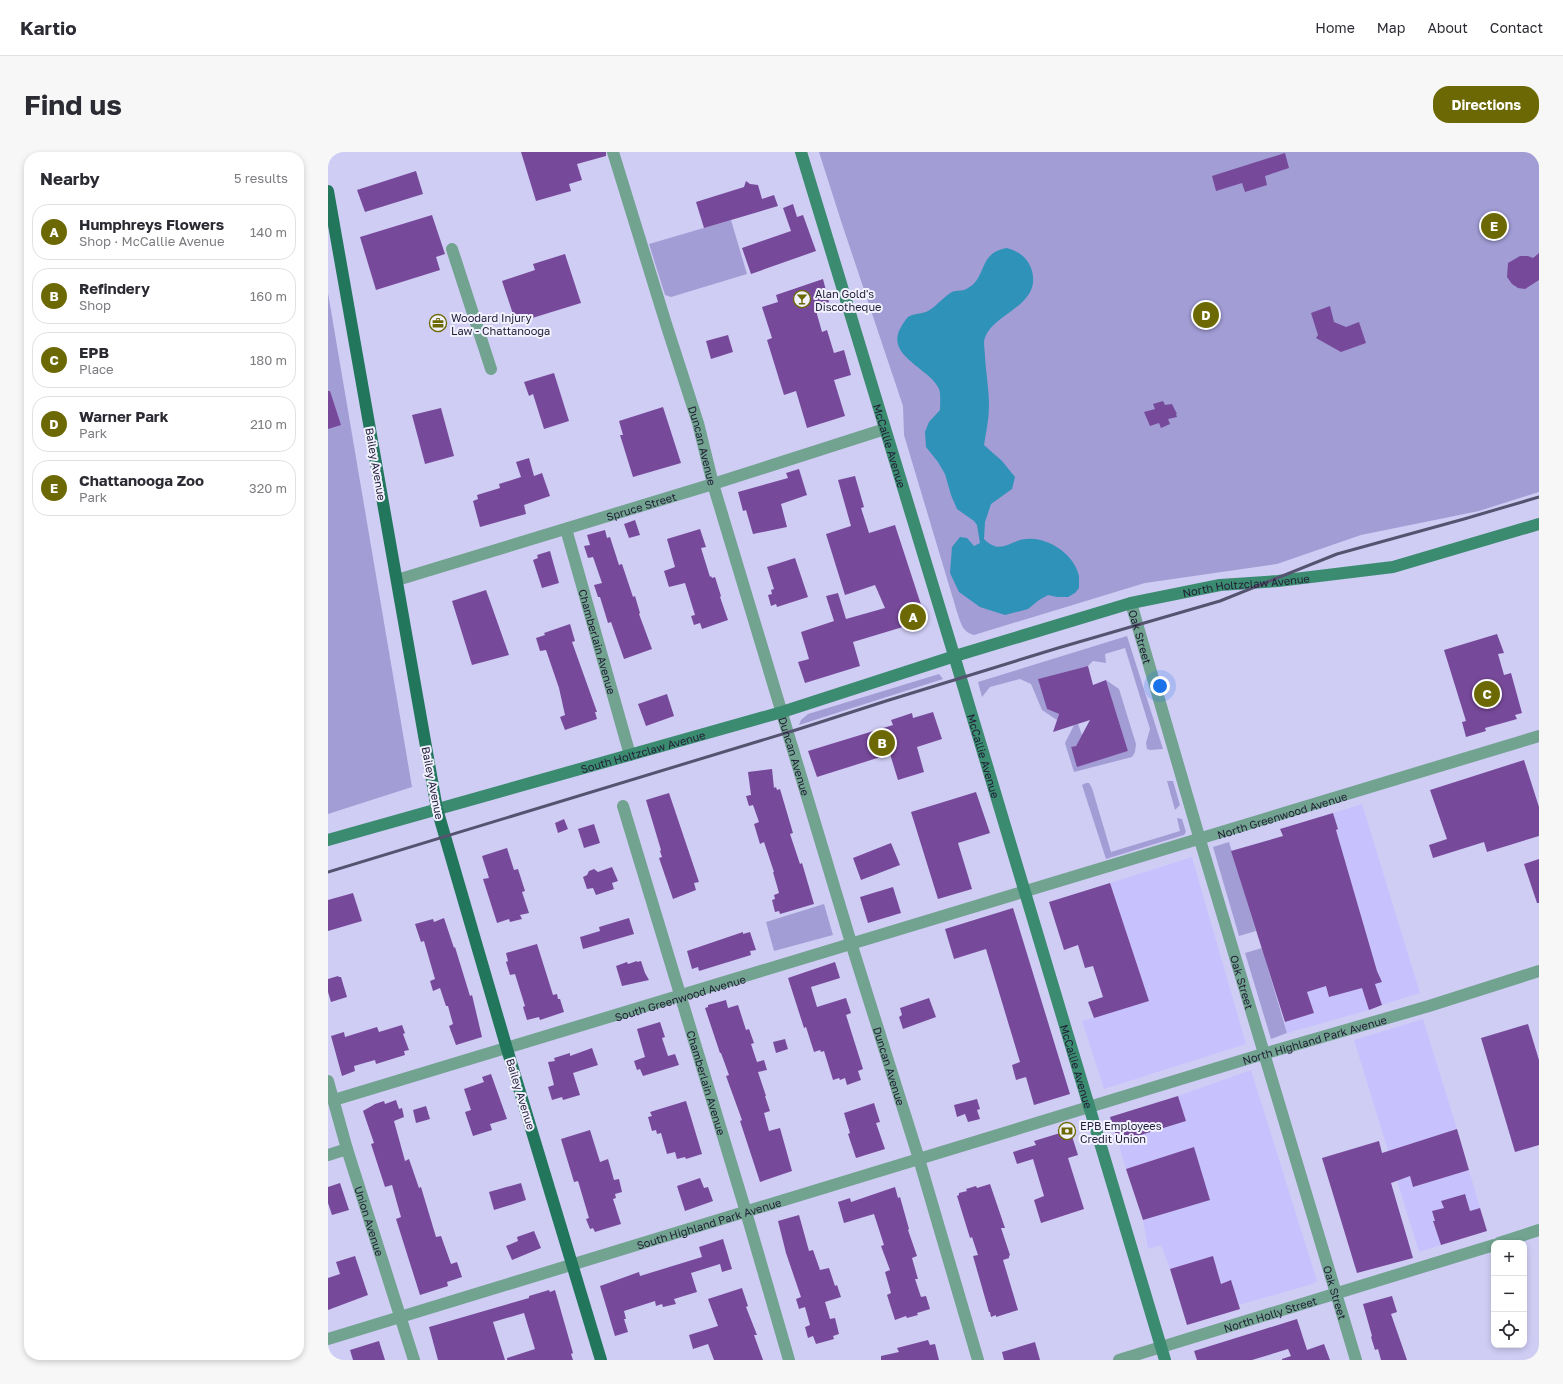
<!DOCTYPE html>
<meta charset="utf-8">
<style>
:root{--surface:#fff;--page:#f7f7f7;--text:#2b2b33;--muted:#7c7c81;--line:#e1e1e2;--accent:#6c6904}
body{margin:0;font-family:"Golos Text",sans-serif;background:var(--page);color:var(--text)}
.controls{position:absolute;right:12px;bottom:12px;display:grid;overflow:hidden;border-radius:8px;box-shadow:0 2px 6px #0003}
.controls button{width:36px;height:36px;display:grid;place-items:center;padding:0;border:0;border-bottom:1px solid var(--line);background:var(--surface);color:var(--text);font:20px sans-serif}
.you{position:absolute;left:832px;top:534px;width:14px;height:14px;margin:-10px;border:3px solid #fff;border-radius:50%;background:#1a73e8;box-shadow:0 0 0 6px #1a73e833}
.badge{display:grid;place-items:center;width:26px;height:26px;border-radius:50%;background:var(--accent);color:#fff;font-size:13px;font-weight:700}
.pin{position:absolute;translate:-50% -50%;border:2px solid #fff;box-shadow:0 1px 4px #0006}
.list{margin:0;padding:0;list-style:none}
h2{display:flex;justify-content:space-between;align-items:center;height:52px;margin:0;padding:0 16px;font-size:17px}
h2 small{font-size:13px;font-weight:400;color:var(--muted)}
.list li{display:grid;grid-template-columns:26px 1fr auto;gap:12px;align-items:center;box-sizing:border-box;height:56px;margin:0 8px 8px;padding:0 8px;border:1px solid var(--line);border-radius:16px}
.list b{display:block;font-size:15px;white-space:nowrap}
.list p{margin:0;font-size:13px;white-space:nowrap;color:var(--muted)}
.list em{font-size:13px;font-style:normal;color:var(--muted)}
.icon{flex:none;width:22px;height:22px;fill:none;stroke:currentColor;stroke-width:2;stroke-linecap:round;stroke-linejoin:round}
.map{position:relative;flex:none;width:1211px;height:1208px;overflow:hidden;border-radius:16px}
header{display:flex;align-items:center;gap:24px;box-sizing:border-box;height:56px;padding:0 20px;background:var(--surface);border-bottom:1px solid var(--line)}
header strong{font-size:19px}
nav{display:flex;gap:22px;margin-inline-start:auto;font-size:14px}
.intro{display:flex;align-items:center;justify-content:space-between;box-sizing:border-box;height:96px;padding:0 24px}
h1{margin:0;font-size:28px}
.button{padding:10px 18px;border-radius:16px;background:var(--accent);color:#fff;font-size:14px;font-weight:700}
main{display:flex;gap:24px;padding:0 24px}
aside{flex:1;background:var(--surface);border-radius:16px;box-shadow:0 2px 6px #0003}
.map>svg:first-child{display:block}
.built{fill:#c7c2fd}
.green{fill:#a29dd5}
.water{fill:#2e92b9}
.building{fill:#77499a}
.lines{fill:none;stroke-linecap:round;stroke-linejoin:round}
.minor{stroke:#72a390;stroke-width:12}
.secondary{stroke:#3b8b70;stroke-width:12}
.primary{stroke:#21765c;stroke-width:12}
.rail{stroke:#565370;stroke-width:3}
.labels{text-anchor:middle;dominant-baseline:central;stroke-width:4;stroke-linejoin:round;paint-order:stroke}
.poi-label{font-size:11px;fill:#211e36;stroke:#f2f1ff;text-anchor:start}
.street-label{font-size:11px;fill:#211e36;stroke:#f2f1ff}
</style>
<header>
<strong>Kartio</strong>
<nav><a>Home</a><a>Map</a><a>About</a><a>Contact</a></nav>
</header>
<div class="intro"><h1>Find us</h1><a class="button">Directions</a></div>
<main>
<aside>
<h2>Nearby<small>5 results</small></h2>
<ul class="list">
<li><span class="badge">A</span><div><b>Humphreys Flowers</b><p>Shop · McCallie Avenue</p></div><em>140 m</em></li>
<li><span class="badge">B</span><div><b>Refindery</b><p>Shop</p></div><em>160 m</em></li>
<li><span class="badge">C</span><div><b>EPB</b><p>Place</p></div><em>180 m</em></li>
<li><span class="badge">D</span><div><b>Warner Park</b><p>Park</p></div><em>210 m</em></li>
<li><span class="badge">E</span><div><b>Chattanooga Zoo</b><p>Park</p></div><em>320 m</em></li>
</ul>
</aside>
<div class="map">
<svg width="1211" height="1208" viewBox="0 0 1211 1208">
<rect width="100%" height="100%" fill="#d0cdf5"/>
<g class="built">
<path d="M1034,652l58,189 -38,12 -7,-21 7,-2 -5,-11 -41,-141 2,-2 -5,-15z"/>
<path d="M864,705l54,187 -142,45 -22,-68 67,-20 -39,-118z"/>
<path d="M998,834l36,2 7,22 -82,23 -2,-11 29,-9 -7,-21z"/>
<path d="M1095,867l34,110 -62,20 8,29 7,-2 4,11 55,-17 11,38 -10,3 -6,-17 -22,7 2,7 -12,4 3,9 -2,1 8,23 -22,7 -65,-212z"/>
<path d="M923,918l66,211 -4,3 -11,3 -63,18 -8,-24 -10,3 -8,-27 -43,12 -9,-24 -13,4 -5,-29 67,-20 -16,-53 -68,22 -8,-27 68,-21 -8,-25z"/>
</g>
<g class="green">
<path d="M491,0h720v340l-60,19 -118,24 -84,29 -132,19 -171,52c-12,-3 -13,-12 -17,-23l-53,-177 -1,-29 -61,-182z"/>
<path d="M403,68l16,54 -76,23 -6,-2 -16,-51z"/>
<path d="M0,141l84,494 -84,27z"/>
<path d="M799,484l36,113 -13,1 -3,-1 -1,-6 4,-14 -25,-81 -20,6 1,9 -13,-2 -5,5 -49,13 8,30 12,5 -2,6 -15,-10 -11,-26 -11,-5 -30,8 -8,10 -4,-15z"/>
<path d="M611,522l4,5 -144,46 2,-5 7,-6z"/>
<path d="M778,528l13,9 17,55 -1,8 -3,5 -58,15 -9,-29 9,-18 4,-1 4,11 -6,11 -5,2 7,18 50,-15z"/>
<path d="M839,629h6l7,24 -5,5z"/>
<path d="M758,631h3l3,5 19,64 69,-21 -3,-13 5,1 4,13 -2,3 -78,24 -24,-74z"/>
<path d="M901,690l27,89 -17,5 -26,-89z"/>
<path d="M496,752l9,31 -59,16 -8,-29z"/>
<path d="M934,796l25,85 -16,6 -26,-86z"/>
</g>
<path class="water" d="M679,96c11,3 20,9 24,20 14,39 -43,45 -47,74 0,5 1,11 1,15 1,16 4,33 4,49 0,13 -3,26 -5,39l18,16 13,16 -3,12 -21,15 -6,18 -1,17c17,17 25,1 43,0 21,-2 47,15 52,37 0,3 0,8 0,12l-4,5 -7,4h-11l-9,-2 -9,5 -11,9 -23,6 -25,-8 -21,-15 -9,-19 2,-26 8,-10 7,1 7,8 6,-3 -3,-18 -3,-4 -17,-12 -6,-14 -6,-21 -7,-12 -12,-15 -1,-15 4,-10 11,-12c0,-7 1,-16 -1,-21 -9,-21 -55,-33 -38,-62 2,-3 4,-7 7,-10 6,-4 14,-3 20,-6 9,-5 15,-14 24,-19 4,-2 8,-1 12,-2 25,-10 12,-37 43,-42z"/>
<g class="building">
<path d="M193,0h85v4l-29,8 5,16 -13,4 2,7 -35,10z"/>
<path d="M957,1l4,15 -24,8 2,9 -22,7 -3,-9 -26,8 -4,-15z"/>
<path d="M88,19l7,23 -58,18 -8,-22z"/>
<path d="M418,29l4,3 8,1 4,14 12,-4 4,11 -74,22 -8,-26 48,-15z"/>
<path d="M465,52l4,13 6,-2 13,36 -65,23 -9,-26 49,-17 -8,-23z"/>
<path d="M104,63l13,39 -9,3 4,13 -64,20 -16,-53z"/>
<path d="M1211,101v27l-14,9 -7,-1 -6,-4 -5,-7 1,-14 12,-7h8l5,2z"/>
<path d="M237,102l16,49 -65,20 -14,-42 33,-11 -2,-6z"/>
<path d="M495,127l6,23 -14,5 7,25 5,-2 7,23 10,-3 7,25 -17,5 11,36 -38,12 -11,-37 -12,4 -17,-55 5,-2 -10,-31 16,-5 -2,-7z"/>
<path d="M1002,154l4,16 12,5 13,-5 7,21 -25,9 -25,-14 2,-3 -7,-22z"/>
<path d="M400,183l5,17 -22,7 -5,-18z"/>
<path d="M226,221l15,48 -25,8 -11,-35 -4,2 -5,-14z"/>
<path d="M0,239h2l11,34 -13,4z"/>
<path d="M835,249l2,4 7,-1 5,10h-1l1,3 -9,2 2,5 -9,4 -2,-5 -9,3 -6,-14 11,-3 -2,-5z"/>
<path d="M335,255l18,56 -48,14 -13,-42h3l-4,-14z"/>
<path d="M113,256l13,48 -29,8 -13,-49z"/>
<path d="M201,306l5,18 8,-3 8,23 -26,9 2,9 -46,13 -7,-26 5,-2 -1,-4 23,-7 -1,-4 22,-7 -5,-15z"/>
<path d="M471,317l8,26 -26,9 6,23 -34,7 -7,-24 -3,1 -5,-19 50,-14 -2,-5z"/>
<path d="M527,324l9,31 -3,1 8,25 26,-8 31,95 -73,22 7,24 -55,17 -7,-21 11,-3 -8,-27 33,-11 -8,-25 12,-3 8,26 39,-11 -10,-23 -30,10 -19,-61 25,-8 -13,-46z"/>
<path d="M307,368l5,15 -11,3 -5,-14z"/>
<path d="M372,377l6,18 -5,1 9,29 1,-1 1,2 3,-1 6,19 -1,1 8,23 -26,9 -2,-6 -6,2 -3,-9 4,-1 -10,-32 -16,4 -5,-16 11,-4 -8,-28z"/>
<path d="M277,378l2,8 3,-1 9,28 3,-1 11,33 2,-1 5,17 -1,1 13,35 -28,10 -13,-37 -3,1 -8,-26h-2l-4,-12 8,-2 -9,-26 -5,1 -4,-12 6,-1 -3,-10z"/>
<path d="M222,399l9,32 -17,5 -9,-28 5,-2 -1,-3z"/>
<path d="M467,406l13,39 -31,10 -1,-3 -5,2 -3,-11 4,-1 -1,-4 3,-1 -7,-22z"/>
<path d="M158,438l23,65 -37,10 -20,-64z"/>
<path d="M242,472l5,17 -3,1 25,70h-2l2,7 -32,11 -5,-13 5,-2 -6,-27 -13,-38 -6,1 -4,-13 9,-3 -1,-2z"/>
<path d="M1169,482l7,19 -6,1 6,21 7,-2 11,40 -7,2 2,4 -32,9 1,3 -20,6 -4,-15 4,-1 -22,-71z"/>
<path d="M760,514l5,19 13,-5 22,71 -51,16 -6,-20 5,-1 14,-26 -37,12 6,-18 -12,-5 -9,-30z"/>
<path d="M339,542l7,22 -28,10 -8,-22z"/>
<path d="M605,560l9,27 -25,8 7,25 -26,8 -8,-26 -73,23 -9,-26 85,-26 -2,-5 21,-7 1,5z"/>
<path d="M1196,608l15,47v29l-52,16 -3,-10 -51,16 -4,-13 18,-6 -17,-49z"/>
<path d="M444,617l2,19 2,-1 1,3 3,-1 13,44 -3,1 10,30 2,-1 12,41 -34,10 -1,-3 -4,1 -3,-12 3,-1 -1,-4 5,-2 -6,-21h1l-10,-30 -4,2 -6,-20 5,-2 -6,-17 -4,1 -3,-10 5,-1 -3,-23z"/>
<path d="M648,640l14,41 -32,10 14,46 -34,10 -27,-87z"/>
<path d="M341,641l30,89 -5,1 2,7 -23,9 -14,-41 3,-1 -2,-6 1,-1 -15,-50z"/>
<path d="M1005,661l5,16 -2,1 41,141 5,11 -7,2 7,21 -13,5 -7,-22 -33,9 -3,-11 -19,6 7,21 -29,9 -54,-171 52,-15 -3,-7z"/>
<path d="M236,667l4,10 -10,4 -3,-10z"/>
<path d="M266,672l6,19 -16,5 -6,-19z"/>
<path d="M563,691l9,22 -39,15 -8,-22z"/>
<path d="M179,696l7,22 4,-1 7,22 -3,1 7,21 -9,2 2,4 -12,3 -1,-3 -12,4 -14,-44 6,-1 -7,-22z"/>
<path d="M1211,707v44h-2l-13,-39z"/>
<path d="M284,715l6,14 -6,2 2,6 -18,6 -3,-7 -6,1 -4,-12 4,-2 2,-4 5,-2 4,3z"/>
<path d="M782,731l39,118 -55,17 -6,-16 15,-5 -10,-31 -8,2 -7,-23 -14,5 -15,-48z"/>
<path d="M565,735l8,26 -33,10 -8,-26z"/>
<path d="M25,741l9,28 -34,10v-31z"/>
<path d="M685,756l57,186 -36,11 -8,-28 -10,3 -4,-15 8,-3 -34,-113 -32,10 -9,-30z"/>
<path d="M116,766l10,30 1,-1 15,49 2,-1 10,42 -26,8 -7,-19 4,-2 -5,-18h-2l-6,-18 -7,3 -3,-10 5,-2 -11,-38 -3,1 -6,-18 18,-5 1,3z"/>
<path d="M301,766l5,16 -51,15 -3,-12 20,-6 -1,-4z"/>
<path d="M415,780v2l7,-2 6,18 -6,1 1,4 -52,16 -1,-4 -6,2 -5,-18z"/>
<path d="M209,792l16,51 4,-1 1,5h2l4,13 -24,8 -1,-3 -12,3 -4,-13 2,-1 -10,-32 -5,1 -4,-13 2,-1 -2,-8z"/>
<path d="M309,809v1l4,-1 4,12 4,7 -27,6 -6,-20 11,-4 1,2z"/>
<path d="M507,810l5,16 -29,9 6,20 29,-9 5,15 -5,2 17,54 -5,2 3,9 -14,5 -2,-7 -5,2 -1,-2 -6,2 -9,-29 -3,1 -1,-2 -6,2 -8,-25 -2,1 -16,-50z"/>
<path d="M10,824l1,1h2l6,20 -16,5 -3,-10v-13z"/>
<path d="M601,846l7,19 -33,12 -4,-12 3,-2 -2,-7z"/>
<path d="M398,848l2,8 10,-3 8,25 3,-1 5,14 -3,1 6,18 7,-2 3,10 -9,2 8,24h-1l5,15 -6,2 5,18 11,-3 12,43 -32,11 -20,-61 2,-1 -16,-44 3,-1 -8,-22h-1l-15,-45 3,-1v-2z"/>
<path d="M332,870l5,15 -3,1 6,18 7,-2 4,11 -36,11 -3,-7 -3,1 -3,-9 11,-4 -8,-28z"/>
<path d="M1200,872l11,36v85l-24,7 -34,-114z"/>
<path d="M74,873l3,8 -2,1 6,16 -5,1 1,4 -29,9 -1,-4 -21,6 1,5 -13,5 -11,-40 13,-4 1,5 32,-10 2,5z"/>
<path d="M457,887l3,10 -12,4 -3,-11z"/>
<path d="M264,896l6,17 -25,8 7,22 -17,5 -1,-3 -10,3 -4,-13 6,-2 -6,-23 7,-1 -1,-3 16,-5v3z"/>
<path d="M163,922l16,45 -17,5 2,6 -19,6 -8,-24 6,-2 -7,-21 20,-7 -2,-5z"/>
<path d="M850,944l8,25 -68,21 -8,-25z"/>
<path d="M649,947l3,10 -3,1 3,9 -12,3 -3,-8 -8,3 -3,-12z"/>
<path d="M68,948l3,9 3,-1 2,9 -10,4 11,40 4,-2 10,29 2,-1 15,50 5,-1 10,28 6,-2 5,15 -15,5 1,4 -28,9 -24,-76 5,-2 -9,-32 -7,2 -14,-43 3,-1 -11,-32 12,-7 9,-3 1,3z"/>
<path d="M358,949l16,53 -16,5 -1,-2 -8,2 -2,-7 -8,2 -6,-21 -4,1 -1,-4 -4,1 -4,-14 4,-1 -2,-4z"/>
<path d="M546,951l6,19 -4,1 9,26 -29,9 -8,-24 2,-1 -6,-20z"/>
<path d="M98,954l4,13 -14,4 -3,-13z"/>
<path d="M1129,977l12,41 -56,17 -3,-11 -19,7 22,75 -56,15 -35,-115 57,-17 3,12z"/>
<path d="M262,978l10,32 8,-3 6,21 5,-1 3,13 -7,2 1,4 -3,1 8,25 -26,8 -2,-4 -3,1 -4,-10 3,-1 -11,-37 -4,1 -13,-43z"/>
<path d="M742,978l8,25 -10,3 16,51 -43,14 -7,-23 10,-4 -11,-37 -16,5 -4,-12 23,-7 -2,-4z"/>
<path d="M866,995l16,53 -67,20 -17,-51z"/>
<path d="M372,1026l4,10 4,-1 5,14 -28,10 -8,-25z"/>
<path d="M12,1031l9,27 -17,5 -4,-12v-16z"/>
<path d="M193,1031l5,17 -32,10 -5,-18z"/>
<path d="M662,1032l15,44h-4l9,27 -1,1v2l-6,2 15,50 -22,7v-2l-5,2 -1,-5h-1l-16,-56 5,-1 -6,-18 -2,1 -13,-42 2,-1v-2l8,-2 -1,-2 10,-3 1,2z"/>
<path d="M567,1035l3,11 2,-1 9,32 -1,1 9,26 -5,2 6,21h-3l6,18 5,-1 4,13 -13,4 1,2 -11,3 -1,-2 -11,4 -8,-25 4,-2 -6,-21 5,-2 -9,-24 3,-1 -10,-31 -30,9 -6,-21 12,-4 1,4z"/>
<path d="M1137,1042l5,17 10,-3 7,23 -46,14 -8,-24h2l-3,-10 12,-3 -3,-7z"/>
<path d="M471,1063l10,36 4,-1 7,20 9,-2 6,18 2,-1 4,12 -16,5 5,17 5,-1 4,16 -6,2 1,3 -18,5 -3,-8 -5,2 -3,-11 5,-2 -5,-18 -6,2 -3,-10 5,-2 -15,-44 -8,-32z"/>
<path d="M206,1079l7,17 -29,12 -6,-14 12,-5 -1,-4z"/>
<path d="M395,1087l9,30 -10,3 -2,-8 -29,9 6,19 -23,7 2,5 -13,3 -1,-3 -6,2 -1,-5 -31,10 2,8h-2l4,13 -13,4 -15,-50 39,-14 1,4 62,-19 -3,-10z"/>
<path d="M27,1104l13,39 -40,15v-32l12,-4 -4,-12z"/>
<path d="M885,1104l8,28 10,-4 9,29 -53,16 -17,-56z"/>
<path d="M414,1136l6,18 -2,1 11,28h-3l9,25h-49l-6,-16 -15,5 -4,-14 29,-9 -10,-27z"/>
<path d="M221,1138l1,2 5,-2 18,63 -2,1 2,6h-66v-2l28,-9 -11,-36 -31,9 12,38h-67l-9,-33 100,-29v-2z"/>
<path d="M1064,1144l5,16 -6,2 16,46h-26l-3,-11 -3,1 -4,-13 1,-1 -9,-32z"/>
<path d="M969,1167l10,31 17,-6 6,16h-48v-1l9,-3 -3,-7 -36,11h-55l-3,-9z"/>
<path d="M600,1188l2,5 5,-1 4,16h-58v-4l18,-4 -2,-4z"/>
<path d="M51,1189l6,19h-32l-3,-10z"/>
<path d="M707,1190l5,18h-36l-2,-8z"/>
</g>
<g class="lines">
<g class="minor">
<path id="s1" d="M285,0l54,175 31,96 15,61 139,462 67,213 59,201"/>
<path d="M124,97l39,120"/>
<path id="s2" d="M238,377l64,226"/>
<path id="s3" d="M69,428l316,-96 172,-55"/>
<path id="s4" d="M803,451l69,237 156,520"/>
<path id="s5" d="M295,654l123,406 43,148"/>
<path id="s6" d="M0,929l19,68 67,211"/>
<path id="s7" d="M6,948c403,-118 804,-241 1205,-364"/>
<path d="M0,1003l19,-6"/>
<path d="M1171,1091l40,-13"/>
<path id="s8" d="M0,1187l935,-285 166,-48 110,-35"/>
<path id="s9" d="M791,1208l375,-115"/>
</g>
<g class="secondary">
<path id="s10" d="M473,0l149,490 215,718"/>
<path id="s11" d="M0,688l454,-128 173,-56 176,-53 89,-18 58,-4 115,-14 146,-43"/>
</g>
<path class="primary" d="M0,39l109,618 70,240 94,311"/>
<path class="rail" d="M0,720l471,-143 87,-28 172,-53 162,-47 117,-47 127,-35 75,-22"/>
</g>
<defs>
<g id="bar-ring" transform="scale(0.9)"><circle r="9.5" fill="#f2f1ff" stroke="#6c6904" stroke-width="1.5"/><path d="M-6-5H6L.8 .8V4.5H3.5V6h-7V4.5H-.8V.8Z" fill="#6c6904"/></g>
<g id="office-ring" transform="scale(0.9)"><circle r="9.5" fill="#f2f1ff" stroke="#6c6904" stroke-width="1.5"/><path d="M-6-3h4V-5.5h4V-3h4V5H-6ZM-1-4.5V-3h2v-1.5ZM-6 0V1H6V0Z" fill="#6c6904"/></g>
<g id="bank-ring" transform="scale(0.9)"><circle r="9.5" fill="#f2f1ff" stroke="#6c6904" stroke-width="1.5"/><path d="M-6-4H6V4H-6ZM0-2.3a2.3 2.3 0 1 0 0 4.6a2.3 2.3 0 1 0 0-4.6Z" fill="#6c6904"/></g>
</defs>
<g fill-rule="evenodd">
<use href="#bar-ring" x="474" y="147"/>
<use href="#office-ring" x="110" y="171"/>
<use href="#bank-ring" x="739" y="979"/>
</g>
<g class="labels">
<g class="poi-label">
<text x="487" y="141">Alan Gold's<tspan x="487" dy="13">Discotheque</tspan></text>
<text x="123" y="165">Woodard Injury<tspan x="123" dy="13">Law - Chattanooga</tspan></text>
<text x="752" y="973">EPB Employees<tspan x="752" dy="13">Credit Union</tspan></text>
</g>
<g class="street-label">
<text stroke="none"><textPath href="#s1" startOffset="307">Duncan Avenue</textPath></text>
<text stroke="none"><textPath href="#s10" startOffset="307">McCallie Avenue</textPath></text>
<text transform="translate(48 312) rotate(80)">Bailey Avenue</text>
<text stroke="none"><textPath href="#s3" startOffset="255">Spruce Street</textPath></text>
<text stroke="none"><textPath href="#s11" startOffset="954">North Holtzclaw Avenue</textPath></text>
<text stroke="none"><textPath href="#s4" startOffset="35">Oak Street</textPath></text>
<text stroke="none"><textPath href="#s2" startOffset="117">Chamberlain Avenue</textPath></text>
<text stroke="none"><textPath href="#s11" startOffset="327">South Holtzclaw Avenue</textPath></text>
<text stroke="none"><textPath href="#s1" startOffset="631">Duncan Avenue</textPath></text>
<text stroke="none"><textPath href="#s10" startOffset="631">McCallie Avenue</textPath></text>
<text transform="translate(105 631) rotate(79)">Bailey Avenue</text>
<text stroke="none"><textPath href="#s7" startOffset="990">North Greenwood Avenue</textPath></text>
<text stroke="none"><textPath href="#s4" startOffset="395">Oak Street</textPath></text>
<text stroke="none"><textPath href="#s7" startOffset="361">South Greenwood Avenue</textPath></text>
<text stroke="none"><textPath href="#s8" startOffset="1031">North Highland Park Avenue</textPath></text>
<text stroke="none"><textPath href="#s1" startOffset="955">Duncan Avenue</textPath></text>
<text stroke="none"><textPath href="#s10" startOffset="955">McCallie Avenue</textPath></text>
<text stroke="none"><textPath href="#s5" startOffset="289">Chamberlain Avenue</textPath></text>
<text transform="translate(193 942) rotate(73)">Bailey Avenue</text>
<text stroke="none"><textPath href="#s6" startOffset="146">Union Avenue</textPath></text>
<text stroke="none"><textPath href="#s8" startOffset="398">South Highland Park Avenue</textPath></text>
<text stroke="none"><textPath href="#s4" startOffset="719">Oak Street</textPath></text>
<text stroke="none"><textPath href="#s9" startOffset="158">North Holly Street</textPath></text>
</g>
</g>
</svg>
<div class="controls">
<button>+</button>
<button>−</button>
<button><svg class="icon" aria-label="locate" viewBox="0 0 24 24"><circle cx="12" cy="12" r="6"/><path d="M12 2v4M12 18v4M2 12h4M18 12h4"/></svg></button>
</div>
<div class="you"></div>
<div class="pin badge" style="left:585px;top:465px">A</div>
<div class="pin badge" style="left:554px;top:591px">B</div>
<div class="pin badge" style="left:1159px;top:542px">C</div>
<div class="pin badge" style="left:878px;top:163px">D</div>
<div class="pin badge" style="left:1166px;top:74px">E</div>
</div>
</main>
